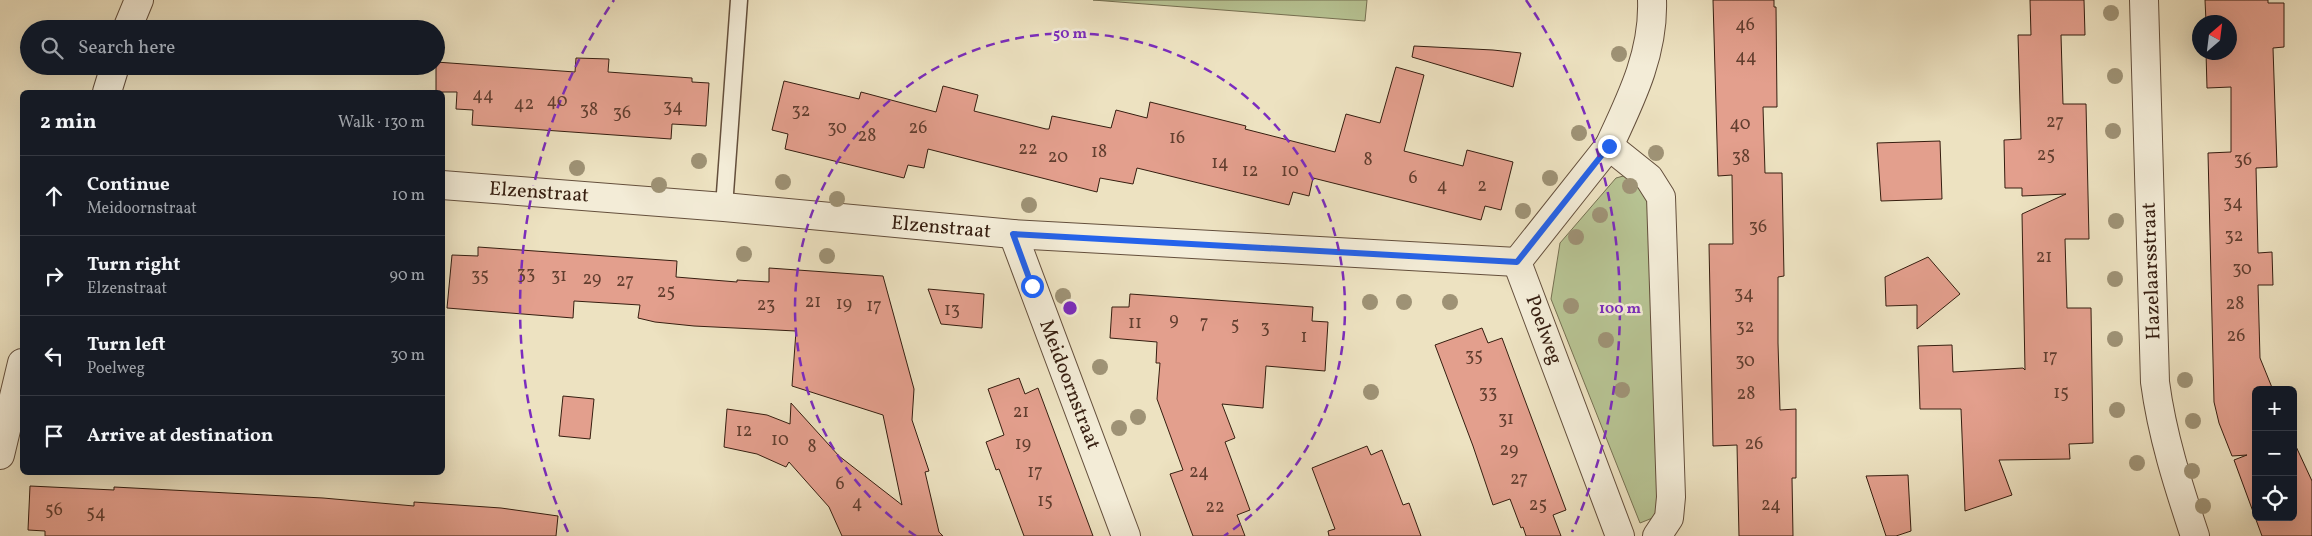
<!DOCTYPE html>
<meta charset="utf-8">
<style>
:root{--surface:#171b24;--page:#20242c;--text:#f1f3f6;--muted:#9ea1a6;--line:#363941}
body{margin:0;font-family:Vollkorn,serif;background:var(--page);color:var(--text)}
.controls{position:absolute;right:15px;bottom:15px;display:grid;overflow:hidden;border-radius:8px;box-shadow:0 5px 20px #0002}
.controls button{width:45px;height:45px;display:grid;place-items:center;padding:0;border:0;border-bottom:1px solid var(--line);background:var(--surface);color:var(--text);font:25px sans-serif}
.compass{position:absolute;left:2192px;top:15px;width:45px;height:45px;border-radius:50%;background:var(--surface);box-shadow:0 5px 20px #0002;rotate:28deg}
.stop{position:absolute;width:15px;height:15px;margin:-11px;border:4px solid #2563eb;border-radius:50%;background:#fff}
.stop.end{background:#2563eb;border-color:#fff;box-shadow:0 1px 5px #0008}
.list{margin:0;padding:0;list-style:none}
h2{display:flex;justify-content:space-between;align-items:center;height:65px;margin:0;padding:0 20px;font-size:21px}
h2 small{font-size:16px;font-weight:400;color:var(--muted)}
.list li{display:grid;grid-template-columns:32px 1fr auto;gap:15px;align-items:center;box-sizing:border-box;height:80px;padding:0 20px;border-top:1px solid var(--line)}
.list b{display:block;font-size:19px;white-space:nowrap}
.list p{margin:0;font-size:16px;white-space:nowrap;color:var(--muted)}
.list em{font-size:16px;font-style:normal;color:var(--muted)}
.icon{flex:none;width:28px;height:28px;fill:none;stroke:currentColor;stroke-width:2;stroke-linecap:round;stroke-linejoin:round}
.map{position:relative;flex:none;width:2312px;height:536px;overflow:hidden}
.search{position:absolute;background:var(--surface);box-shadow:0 5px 20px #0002;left:20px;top:20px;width:425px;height:55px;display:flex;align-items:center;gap:12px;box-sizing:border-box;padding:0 18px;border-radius:28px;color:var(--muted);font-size:19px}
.panel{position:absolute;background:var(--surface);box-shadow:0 5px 20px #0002;left:20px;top:90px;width:425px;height:385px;border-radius:8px}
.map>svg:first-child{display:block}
.green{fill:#b7c393;stroke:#767052}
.building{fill:#e39f8d;stroke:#361e10}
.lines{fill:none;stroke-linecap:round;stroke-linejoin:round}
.service-casing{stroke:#644f3c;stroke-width:19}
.minor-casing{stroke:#644f3c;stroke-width:30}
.service{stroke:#f3ecd7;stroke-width:16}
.minor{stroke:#f3ecd7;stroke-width:28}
.tree{fill:#9e9275}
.route{stroke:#2563eb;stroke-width:6}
.ring{fill:none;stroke:#7b2cbf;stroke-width:2.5;stroke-dasharray:9 6}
.labels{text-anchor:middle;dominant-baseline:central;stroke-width:5;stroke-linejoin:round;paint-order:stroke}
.number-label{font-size:18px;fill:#613e2f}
.street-label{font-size:20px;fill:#361e10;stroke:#f3ecd7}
.centre{fill:#7b2cbf;stroke:#f3ecd7;stroke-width:2.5}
.ring-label{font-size:15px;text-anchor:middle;font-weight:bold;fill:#7b2cbf;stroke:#f3ecd7;stroke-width:5;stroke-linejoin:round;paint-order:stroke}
</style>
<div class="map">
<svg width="2312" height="536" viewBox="0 0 2312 536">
<rect width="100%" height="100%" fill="#ede2c1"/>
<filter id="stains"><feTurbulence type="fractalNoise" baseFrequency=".004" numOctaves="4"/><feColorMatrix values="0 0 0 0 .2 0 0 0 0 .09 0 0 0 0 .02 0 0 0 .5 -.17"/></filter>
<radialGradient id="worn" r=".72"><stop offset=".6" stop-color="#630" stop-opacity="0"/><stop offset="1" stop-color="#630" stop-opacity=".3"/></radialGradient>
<g class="green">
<path d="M1093,0h274l-2,21z"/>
<path d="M1627,175l19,19 5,11 9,310 -20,8 -89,-224 9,-56 56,-65z"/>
</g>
<g class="building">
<path d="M1713,0h61v7h2l1,100h-14l2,66h17l2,103 -6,1v66l2,67 16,-1v69h-4l1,58h-54l-2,-91 -24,1 -4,-202h24l-1,-69 -14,1z"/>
<path d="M2030,0h54l1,35h-24l2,69h23l3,135h-24l2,69h24l2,135 -24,1 1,15 -71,1 13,35 -47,16 -4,-102h-41l-2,-63 34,-1 1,27 70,-4 2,2 -3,-156 44,-20 -44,2v-8h-17l-1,-48 17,-1 -3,-104h13z"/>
<path d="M2205,0h63v3h16v44l-11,1 4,119 -21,1 2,85 14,-1 1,33h-15l2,73 13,32h-17v127h37v-77l19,41v55h-50l-28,-76 13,-5 -15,1 -13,-33 -5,-21 -6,-249 23,-1v-65l-24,1 -1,-36h24v-30h-24z"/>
<path d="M1414,46l79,4 28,3 -8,34 -101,-30z"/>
<path d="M576,58l33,1 -1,13 84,6v4l17,1 -3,43 -34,-2 -1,15 -199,-14 1,-15 -17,-1 1,-17h-21v-30l139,10z"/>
<path d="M1396,67l28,8 -20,76 59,15 4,-16 46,12 -12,48 -16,-4 -4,14 -168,-42 -4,18 -16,-4 -4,13 -152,-37 -4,16 -33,-6 -3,14 -169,-43 -4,19 -16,-3 -4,13 -119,-29 3,-15 -16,-4 12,-49 75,18 2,-7 75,20 7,-26 35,9 -4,16 72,18h3l3,-13 59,12 5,-18 31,8 3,-16 96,24 -1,3 90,23 11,-38 34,9z"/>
<path d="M1940,141l2,58 -61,2 -4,-58z"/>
<path d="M478,247l199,14 -1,16 61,5v-2l32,2v-14l114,8 31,113 -2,31 17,51 -4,1 14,60 4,4h-101l-13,-29 -40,-45 -3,5 -29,-13 -33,-7 3,-38 40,6 23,9 1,-21 48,53 63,49 -19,-90 -91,-29 4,-55 -102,-5 -39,-4 -17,-4 2,-13 -66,-4 -1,17 -126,-10 5,-53 26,1z"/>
<path d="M1928,257l32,37 -43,35v-24l-31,1 -1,-29z"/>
<path d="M928,289l56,5 -2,34 -41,-4z"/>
<path d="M1130,294l183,13 -1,14 16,1 -3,49 -59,-5 -3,42 -41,-4 13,34 -10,4 25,68 -13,5 8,21h-52l-23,-62 13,-4 -26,-71 3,-36h-4l1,-21 -47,-4 2,-31h17z"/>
<path d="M1482,328l6,15 14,-5 21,57 43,115 -13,5 8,21h-35l-3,-9 -2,1 -11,-29 -17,6 -20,-59 -38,-101z"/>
<path d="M1019,378l6,16 13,-6 55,148h-69l-25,-67 -3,1 -10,-28 18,-7 -16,-46z"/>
<path d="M563,396l31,3 -4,40 -31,-3z"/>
<path d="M1367,446l4,9 11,-5 21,55 6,-2 12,33h-92l-1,-5 7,-2 -23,-61z"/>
<path d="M1908,475l3,56 -15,5h-10l-20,-60z"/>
<path d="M30,486l84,4v-3l209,11 91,8v-4l87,6 57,8 -2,20h-511v-5l-17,-1z"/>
</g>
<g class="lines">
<g class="service-casing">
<path id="service" d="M724,207l15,-207"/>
</g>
<g class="minor-casing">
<g id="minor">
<path d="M1652,0c2,53 -21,99 -43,146l40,32 12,19 10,300 -2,21 -12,18"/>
<path d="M2144,0l11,382c7,53 23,103 40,154"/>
<path d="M127,29l12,-29"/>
<path d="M107,92l8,-26"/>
<path d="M442,185l282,22 289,27 504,28"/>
<path d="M1013,234l113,302"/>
<path d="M1517,262l103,274"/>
<path d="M1517,262l92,-116"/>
<path d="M0,455l22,-92"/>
</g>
</g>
<use href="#service" class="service"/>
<use href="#minor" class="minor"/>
</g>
<g class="tree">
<circle cx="2111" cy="13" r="8"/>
<circle cx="1619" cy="54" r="8"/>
<circle cx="2115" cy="76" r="8"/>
<circle cx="2113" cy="131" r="8"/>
<circle cx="1579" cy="133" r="8"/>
<circle cx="1656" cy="153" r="8"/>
<circle cx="699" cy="161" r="8"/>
<circle cx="577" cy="168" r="8"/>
<circle cx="1550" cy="178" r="8"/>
<circle cx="783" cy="182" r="8"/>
<circle cx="659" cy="185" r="8"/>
<circle cx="1630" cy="186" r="8"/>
<circle cx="837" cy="199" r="8"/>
<circle cx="1029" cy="205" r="8"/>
<circle cx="1523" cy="211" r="8"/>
<circle cx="1600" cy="215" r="8"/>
<circle cx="2116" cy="221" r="8"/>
<circle cx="1576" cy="237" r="8"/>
<circle cx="744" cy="254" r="8"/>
<circle cx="827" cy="256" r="8"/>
<circle cx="2115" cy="279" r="8"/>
<circle cx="1063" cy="296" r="8"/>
<circle cx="1370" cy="302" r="8"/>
<circle cx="1404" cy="302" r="8"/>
<circle cx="1450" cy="302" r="8"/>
<circle cx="1571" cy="306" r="8"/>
<circle cx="2115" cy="339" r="8"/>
<circle cx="1606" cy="340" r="8"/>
<circle cx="1100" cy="367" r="8"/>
<circle cx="2185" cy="380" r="8"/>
<circle cx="1622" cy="390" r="8"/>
<circle cx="1371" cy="392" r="8"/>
<circle cx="2117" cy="410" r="8"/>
<circle cx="1138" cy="417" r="8"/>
<circle cx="2193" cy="421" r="8"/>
<circle cx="1119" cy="428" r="8"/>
<circle cx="2137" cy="463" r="8"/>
<circle cx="2192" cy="471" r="8"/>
<circle cx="2203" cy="506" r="8"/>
</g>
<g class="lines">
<path class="route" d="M1032,286l-19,-52 504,28 92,-116"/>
</g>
<g class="ring">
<path d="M916 536A275 275 0 1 1 1224 536"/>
<path d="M568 532A550 550 0 0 1 614 0M1526 0A550 550 0 0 1 1572 532"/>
</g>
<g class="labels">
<g class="number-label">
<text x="1745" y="25">46</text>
<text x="1746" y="57">44</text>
<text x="483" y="95">44</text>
<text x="557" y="101">40</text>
<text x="524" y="104">42</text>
<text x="673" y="107">34</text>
<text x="589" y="110">38</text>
<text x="801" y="111">32</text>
<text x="622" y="113">36</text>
<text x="2055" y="122">27</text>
<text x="1740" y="124">40</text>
<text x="837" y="128">30</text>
<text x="918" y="128">26</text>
<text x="867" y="136">28</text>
<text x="1177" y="138">16</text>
<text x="1028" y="149">22</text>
<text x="1099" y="152">18</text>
<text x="2046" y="155">25</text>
<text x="1058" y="157">20</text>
<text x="1741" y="157">38</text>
<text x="1368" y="160">8</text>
<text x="2243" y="160">36</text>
<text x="1220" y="163">14</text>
<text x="1250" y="171">12</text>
<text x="1290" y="171">10</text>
<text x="1413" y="178">6</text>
<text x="1442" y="186">4</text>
<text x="1482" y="186">2</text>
<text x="2233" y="203">34</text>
<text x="1758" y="227">36</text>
<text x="2234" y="236">32</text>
<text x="2044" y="257">21</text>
<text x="2242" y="269">30</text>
<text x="526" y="274">33</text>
<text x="480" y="276">35</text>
<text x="559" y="276">31</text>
<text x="592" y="279">29</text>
<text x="625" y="281">27</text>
<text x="666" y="292">25</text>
<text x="1744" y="294">34</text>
<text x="813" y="302">21</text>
<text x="844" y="304">19</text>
<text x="2235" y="304">28</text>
<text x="766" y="305">23</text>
<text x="874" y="306">17</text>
<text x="952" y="310">13</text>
<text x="1174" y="320">9</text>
<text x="1135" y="323">11</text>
<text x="1204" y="323">7</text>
<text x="1235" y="325">5</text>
<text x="1745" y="327">32</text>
<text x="1265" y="328">3</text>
<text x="2236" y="336">26</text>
<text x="1304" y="337">1</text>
<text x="1474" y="356">35</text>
<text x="2050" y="357">17</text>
<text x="1745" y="361">30</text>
<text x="1488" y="393">33</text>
<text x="2061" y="393">15</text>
<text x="1746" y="394">28</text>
<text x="1021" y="412">21</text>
<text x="1506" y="419">31</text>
<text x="744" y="431">12</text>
<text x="780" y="440">10</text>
<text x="1023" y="444">19</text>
<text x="1754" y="444">26</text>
<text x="812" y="447">8</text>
<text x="1509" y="450">29</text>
<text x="1035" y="472">17</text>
<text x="1199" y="472">24</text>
<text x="1519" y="479">27</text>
<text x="840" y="484">6</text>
<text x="1045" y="501">15</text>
<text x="857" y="503">4</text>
<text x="1538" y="505">25</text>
<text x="1771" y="505">24</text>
<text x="1215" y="507">22</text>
<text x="54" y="510">56</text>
<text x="96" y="513">54</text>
</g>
<g class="street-label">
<text transform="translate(539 193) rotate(4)">Elzenstraat</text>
<text transform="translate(941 228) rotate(5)">Elzenstraat</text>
<text transform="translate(2152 271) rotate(-92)">Hazelaarsstraat</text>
<text transform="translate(1543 330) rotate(70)">Poelweg</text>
<text transform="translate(1069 385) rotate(69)">Meidoornstraat</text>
</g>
</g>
<circle cx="1070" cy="308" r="8" class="centre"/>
<g class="ring-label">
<text x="1070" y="38">50 m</text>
<text x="1620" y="313">100 m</text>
</g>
<rect width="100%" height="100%" filter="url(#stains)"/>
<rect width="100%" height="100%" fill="url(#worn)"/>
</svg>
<div class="controls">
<button>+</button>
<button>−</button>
<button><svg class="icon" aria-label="locate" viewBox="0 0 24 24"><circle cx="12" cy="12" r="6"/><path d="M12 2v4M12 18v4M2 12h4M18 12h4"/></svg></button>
</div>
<svg class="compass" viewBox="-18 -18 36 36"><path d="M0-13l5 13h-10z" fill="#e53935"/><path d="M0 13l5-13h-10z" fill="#9ea1a6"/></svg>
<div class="stop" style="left:1032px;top:286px"></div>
<div class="stop end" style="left:1609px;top:146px"></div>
<div class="search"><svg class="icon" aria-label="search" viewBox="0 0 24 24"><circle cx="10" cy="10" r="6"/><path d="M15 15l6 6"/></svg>Search here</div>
<section class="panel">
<h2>2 min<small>Walk · 130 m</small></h2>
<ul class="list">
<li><svg class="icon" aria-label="ahead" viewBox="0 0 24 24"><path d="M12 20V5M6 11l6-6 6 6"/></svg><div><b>Continue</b><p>Meidoornstraat</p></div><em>10 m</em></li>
<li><svg class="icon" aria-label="right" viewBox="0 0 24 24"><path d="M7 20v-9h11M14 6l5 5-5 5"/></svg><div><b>Turn right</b><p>Elzenstraat</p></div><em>90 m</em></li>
<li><svg class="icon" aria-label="left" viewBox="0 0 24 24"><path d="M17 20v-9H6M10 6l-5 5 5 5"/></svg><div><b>Turn left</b><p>Poelweg</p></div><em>30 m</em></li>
<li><svg class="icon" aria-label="arrive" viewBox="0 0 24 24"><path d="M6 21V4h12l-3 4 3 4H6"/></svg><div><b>Arrive at destination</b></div></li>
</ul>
</section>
</div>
